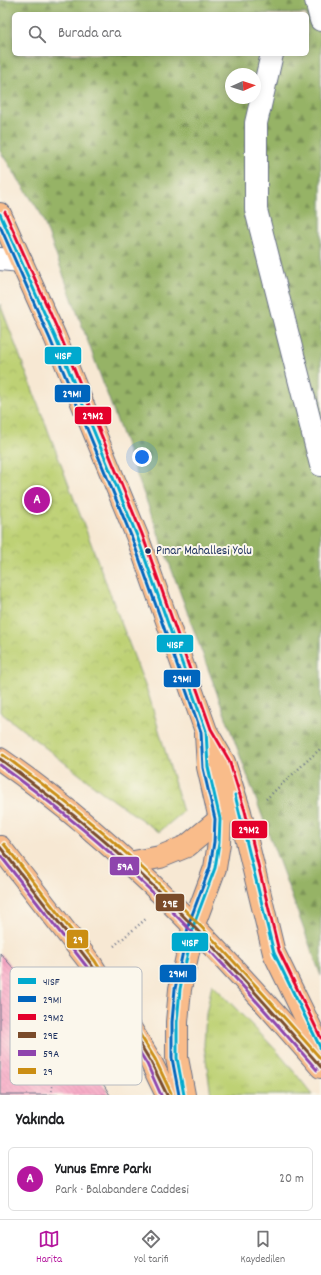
<!DOCTYPE html>
<html lang="tr">
<meta charset="utf-8">
<style>
:root{--surface:#fff;--page:#f2f2f2;--text:#202124;--muted:#757577;--line:#e0e0e0;--accent:#b5179e}
body{margin:0;font-family:Dekko,sans-serif;background:var(--page);color:var(--text)}
.compass{position:absolute;left:225px;top:68px;width:36px;height:36px;border-radius:50%;background:var(--surface);box-shadow:0 2px 10px #0003;rotate:87deg}
.you{position:absolute;left:142px;top:457px;width:14px;height:14px;margin:-10px;border:3px solid #fff;border-radius:50%;background:#1a73e8;box-shadow:0 0 0 6px #1a73e833}
.badge{display:grid;place-items:center;width:26px;height:26px;border-radius:50%;background:var(--accent);color:#fff;font-size:13px;font-weight:700}
.pin{position:absolute;translate:-50% -50%;border:2px solid #fff;box-shadow:0 1px 4px #0006}
.list{margin:0;padding:0;list-style:none}
h2{display:flex;justify-content:space-between;align-items:center;height:52px;margin:0;padding:0 16px;font-size:17px}
h2 small{font-size:13px;font-weight:400;color:var(--muted)}
.list li{display:grid;grid-template-columns:26px 1fr auto;gap:12px;align-items:center;box-sizing:border-box;height:64px;margin:0 8px 8px;padding:0 8px;border:1px solid var(--line);border-radius:6px}
.list b{display:block;font-size:15px;white-space:nowrap}
.list p{margin:0;font-size:13px;white-space:nowrap;color:var(--muted)}
.list em{font-size:13px;font-style:normal;color:var(--muted)}
.icon{flex:none;width:22px;height:22px;fill:none;stroke:currentColor;stroke-width:2;stroke-linecap:round;stroke-linejoin:round}
.map{position:relative;flex:none;width:321px;height:1095px;overflow:hidden}
.search{position:absolute;background:var(--surface);box-shadow:0 2px 10px #0003;left:12px;right:12px;top:12px;height:44px;display:flex;align-items:center;gap:10px;box-sizing:border-box;padding:0 14px;border-radius:6px;color:var(--muted);font-size:15px}
.sheet{height:124px;background:var(--surface)}
nav{display:flex;justify-content:space-around;align-items:center;box-sizing:border-box;height:56px;border-top:1px solid var(--line);background:var(--surface);font-size:11px;color:var(--muted)}
nav a{display:grid;justify-items:center;gap:2px}
nav .on{color:var(--accent)}
.map>svg:first-child{display:block}
.grass{fill:url(#grass-tufts);stroke:#6c8069}
.forest{fill:url(#forest-firs);stroke:#587162;fill-rule:evenodd}
.park{fill:url(#park-crowns);stroke:#6c8069}
.building{fill:url(#building-back-hatch)}
.lines{fill:none;stroke-linecap:round;stroke-linejoin:round}
.minor-casing{stroke:#687087;stroke-width:24}
.major-casing{stroke:#687087;stroke-width:24}
.path{stroke:#687087;stroke-width:2.5;stroke-dasharray:1 3;stroke-linecap:butt}
.minor{stroke:#fff;stroke-width:22}
.major{stroke:#f9bc8a;stroke-width:22}
.bus-1-casing{stroke:#fbf7ec;stroke-width:6}
.bus-2-casing{stroke:#fbf7ec;stroke-width:6}
.bus-3-casing{stroke:#fbf7ec;stroke-width:6}
.bus-4-casing{stroke:#fbf7ec;stroke-width:6}
.bus-5-casing{stroke:#fbf7ec;stroke-width:6}
.bus-6-casing{stroke:#fbf7ec;stroke-width:6}
.bus-1{stroke:#00a9ce;stroke-width:3}
.bus-2{stroke:#0065bd;stroke-width:3}
.bus-3{stroke:#e4002b;stroke-width:3}
.bus-4{stroke:#7a4b2a;stroke-width:3}
.bus-5{stroke:#8e44ad;stroke-width:3}
.bus-6{stroke:#cb8e13;stroke-width:3}
.bus-dot{fill:#1b2f5e;stroke:#fbf7ec;stroke-width:1.5}
.labels{text-anchor:middle;dominant-baseline:central;stroke-width:4;stroke-linejoin:round;paint-order:stroke}
.bus-label{font-size:13px;fill:#1b2f5e;stroke:#fbf7ec;text-anchor:start}
.key{fill:#fbf7ec;stroke:#b8bbc1;stroke-width:1}
.key-label{font-size:11px;fill:#1b2f5e}
.line-badge{stroke:#fbf7ec;stroke-width:1.5}
.badge-label{font-size:11px;text-anchor:middle;font-weight:bold;fill:#fff}
</style>
<div class="map">
<svg width="321" height="1095" viewBox="0 0 321 1095">
<defs>
<pattern id="grass-tufts" width="24" height="20" patternUnits="userSpaceOnUse"><rect width="24" height="20" fill="#bed174"/><path d="M3 7l-1-3M5 7V3M7 7l1-3M15 17l-1-3M17 17v-4M19 17l1-3" fill="none" stroke="#a3b467"/></pattern>
<pattern id="forest-firs" width="22" height="20" patternUnits="userSpaceOnUse"><rect width="22" height="20" fill="#96b366"/><path d="M5 1l3.5 6h-7zM16 11l3.5 6h-7z" fill="#7a9257"/></pattern>
<pattern id="park-crowns" width="20" height="18" patternUnits="userSpaceOnUse"><rect width="20" height="18" fill="#bed174"/><path d="M2 6a3 3 0 1 1 6 0M12 15a3 3 0 1 1 6 0" fill="none" stroke="#a3b467"/></pattern>
<pattern id="building-back-hatch" width="6" height="6" patternUnits="userSpaceOnUse"><rect width="6" height="6" fill="#f8a4c3"/><path d="M-1 5l2 2M0 0l6 6M5-1l2 2" fill="none" stroke="#c886a2"/></pattern>
</defs>
<rect width="100%" height="100%" fill="#fbf7ec"/>
<filter id="ink" filterUnits="userSpaceOnUse"><feTurbulence type="fractalNoise" baseFrequency=".025" numOctaves="2"/><feDisplacementMap in="SourceGraphic" scale="8" xChannelSelector="R" yChannelSelector="G"/><feConvolveMatrix kernelMatrix="1 2 1 2 8 2 1 2 1" color-interpolation-filters="sRGB"/></filter>
<filter id="wash" filterUnits="userSpaceOnUse"><feTurbulence type="fractalNoise" baseFrequency=".012" numOctaves="4" result="noise"/><feDisplacementMap in="SourceGraphic" scale="16" xChannelSelector="R" yChannelSelector="G"/><feGaussianBlur stdDeviation="0.9" result="paint"/><feColorMatrix in="noise" values="0 0 0 0 0 0 0 0 0 0 0 0 0 0 0 0 0 1.4 0 .05"/><feComposite in="paint" operator="in"/></filter>
<g filter="url(#wash)">
<rect width="100%" height="100%" fill="#f7e8d3"/>
<path class="grass" d="M212,984l65,67 36,44h-102l-7,-50 2,-31z"/>
<path class="forest" d="M0,0h310l11,40v936l-280,-762 -41,-63zM14,14h293v40h-293zM231,74h24v24h-24z"/>
<path class="park" d="M0,304l149,392 34,116 -24,20 -57,-40 -102,-80z"/>
<g id="blocks">
<path class="building" d="M0,953l55,62 31,41 24,39h-110z"/>
</g>
</g>
<g filter="url(#ink)">
<use href="#blocks" fill-opacity="0" stroke="#687087" stroke-width="1"/>
<g class="lines">
<g class="minor-casing">
<g id="minor">
<path d="M316,0l5,20"/>
<path d="M272,54l-16,69v87l65,255"/>
<path d="M0,259l21,2"/>
</g>
</g>
<g class="major-casing">
<g id="major">
<path d="M0,214l55,123 82,199 69,195 18,31 16,50 34,141 47,96"/>
<path d="M0,759c124,86 223,194 321,308"/>
<path d="M0,847l91,117 60,98 16,33"/>
<path d="M129,863l31,-6 27,-11 33,-27"/>
<path d="M184,1095l-7,-37v-36l3,-33 14,-65 21,-56 4,-25 1,-24 -12,-52 -2,-33"/>
</g>
</g>
<g class="path">
<path d="M266,799l55,-51"/>
<path d="M114,946l33,-28"/>
<path d="M51,1095l3,-23 52,-31"/>
</g>
<use href="#minor" class="minor"/>
<use href="#major" class="major"/>
<g class="bus-1-casing">
<g id="bus-1">
<path d="M0,214l55,123 82,199 69,195 2,36 12,52 -1,24 -4,25 -21,56 -14,65 -3,33v36l7,37"/>
<path d="M235,795l39,158 47,96"/>
</g>
</g>
<g class="bus-2-casing">
<path id="bus-2" d="M0,226l50,113 82,199 69,194 2,36 12,51 -1,23 -4,25 -21,56 -14,66 -3,33v36l7,37"/>
</g>
<g class="bus-3-casing">
<path id="bus-3" d="M5,212l55,123 82,199 69,195 18,31 16,51 34,140 42,87"/>
</g>
<g class="bus-4-casing">
<g id="bus-4">
<path d="M0,759c45,33 89,67 130,105 68,63 130,133 191,203"/>
<path d="M0,847l91,117 60,98 16,33"/>
</g>
</g>
<g class="bus-5-casing">
<g id="bus-5">
<path d="M0,765c44,32 87,66 127,103 68,63 129,132 190,202"/>
<path d="M0,855l87,112 60,97 14,31"/>
</g>
</g>
<g class="bus-6-casing">
<g id="bus-6">
<path d="M3,755c46,33 90,68 132,106 66,62 126,130 186,198"/>
<path d="M4,844l91,117 60,98 16,34"/>
</g>
</g>
<use href="#bus-1" class="bus-1"/>
<use href="#bus-2" class="bus-2"/>
<use href="#bus-3" class="bus-3"/>
<use href="#bus-4" class="bus-4"/>
<use href="#bus-5" class="bus-5"/>
<use href="#bus-6" class="bus-6"/>
</g>
</g>
<circle class="bus-dot" cx="148" cy="551" r="3.5"/>
<g class="labels">
<g class="bus-label">
<text x="156" y="551">Pınar Mahallesi Yolu</text>
</g>
</g>
<rect x="10" y="967" width="132" height="118" rx="6" class="key"/>
<rect x="18" y="978" width="18" height="6" fill="#00a9ce"/>
<rect x="18" y="996" width="18" height="6" fill="#0065bd"/>
<rect x="18" y="1014" width="18" height="6" fill="#e4002b"/>
<rect x="18" y="1032" width="18" height="6" fill="#7a4b2a"/>
<rect x="18" y="1050" width="18" height="6" fill="#8e44ad"/>
<rect x="18" y="1068" width="18" height="6" fill="#cb8e13"/>
<g class="key-label">
<text x="43" y="985">41SF</text>
<text x="43" y="1003">29M1</text>
<text x="43" y="1021">29M2</text>
<text x="43" y="1039">29E</text>
<text x="43" y="1057">59A</text>
<text x="43" y="1075">29</text>
</g>
<g class="line-badge">
<rect x="44" y="346" width="38" height="19" rx="4" fill="#00a9ce"/>
<rect x="54" y="384" width="37" height="19" rx="4" fill="#0065bd"/>
<rect x="74" y="406" width="38" height="19" rx="4" fill="#e4002b"/>
<rect x="156" y="634" width="38" height="19" rx="4" fill="#00a9ce"/>
<rect x="163" y="669" width="38" height="19" rx="4" fill="#0065bd"/>
<rect x="231" y="820" width="37" height="19" rx="4" fill="#e4002b"/>
<rect x="109" y="856" width="31" height="20" rx="4" fill="#8e44ad"/>
<rect x="155" y="893" width="30" height="19" rx="4" fill="#7a4b2a"/>
<rect x="66" y="929" width="23" height="20" rx="4" fill="#cb8e13"/>
<rect x="171" y="932" width="38" height="20" rx="4" fill="#00a9ce"/>
<rect x="159" y="964" width="38" height="19" rx="4" fill="#0065bd"/>
</g>
<g class="badge-label">
<text x="63" y="359">41SF</text>
<text x="72" y="397">29M1</text>
<text x="93" y="419">29M2</text>
<text x="175" y="648">41SF</text>
<text x="182" y="682">29M1</text>
<text x="249" y="833">29M2</text>
<text x="125" y="870">59A</text>
<text x="170" y="907">29E</text>
<text x="78" y="943">29</text>
<text x="190" y="946">41SF</text>
<text x="178" y="977">29M1</text>
</g>
</svg>
<svg class="compass" viewBox="-18 -18 36 36"><path d="M0-13l5 13h-10z" fill="#e53935"/><path d="M0 13l5-13h-10z" fill="#757577"/></svg>
<div class="you"></div>
<div class="pin badge" style="left:37px;top:500px">A</div>
<div class="search"><svg class="icon" aria-label="search" viewBox="0 0 24 24"><circle cx="10" cy="10" r="6"/><path d="M15 15l6 6"/></svg>Burada ara</div>
</div>
<section class="sheet">
<h2>Yakında<small></small></h2>
<ul class="list">
<li><span class="badge">A</span><div><b>Yunus Emre Parkı</b><p>Park · Balabandere Caddesi</p></div><em>20 m</em></li>
</ul>
</section>
<nav>
<a class="on"><svg class="icon" aria-label="map" viewBox="0 0 24 24"><path d="M3 6l6-2 6 2 6-2v14l-6 2-6-2-6 2zM9 4v14M15 6v14"/></svg>Harita</a>
<a><svg class="icon" aria-label="directions" viewBox="0 0 24 24"><path d="M12 3l9 9-9 9-9-9zM9 14v-3h6M13 9l2 2-2 2"/></svg>Yol tarifi</a>
<a><svg class="icon" aria-label="saved" viewBox="0 0 24 24"><path d="M7 4h10v16l-5-4-5 4z"/></svg>Kaydedilen</a>
</nav>
